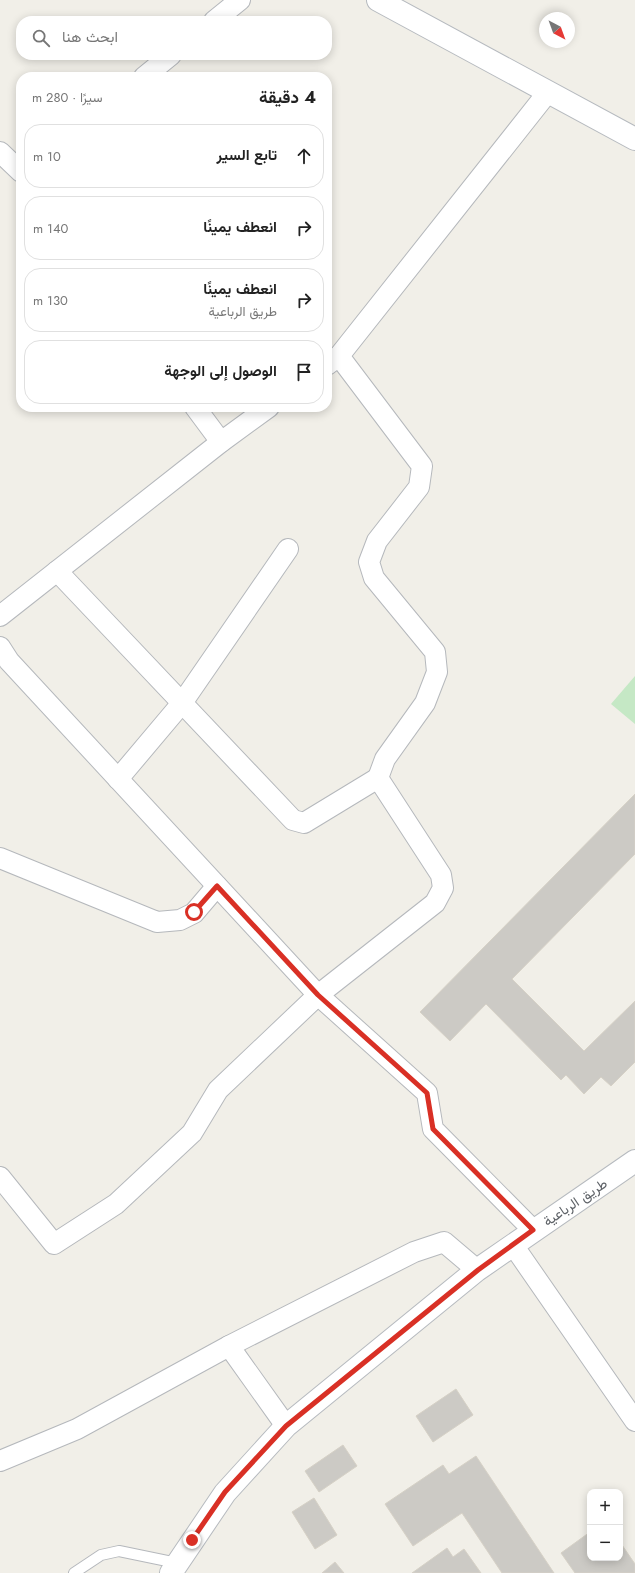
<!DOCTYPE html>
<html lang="ar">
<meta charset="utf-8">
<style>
:root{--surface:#fff;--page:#f2f2f2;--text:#222;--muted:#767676;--line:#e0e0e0}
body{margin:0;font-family:Jost,Vazirmatn,sans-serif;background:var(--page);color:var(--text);direction:rtl}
.controls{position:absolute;right:12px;bottom:12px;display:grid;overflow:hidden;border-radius:8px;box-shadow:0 2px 10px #0003}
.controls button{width:36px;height:36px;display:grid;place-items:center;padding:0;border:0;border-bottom:1px solid var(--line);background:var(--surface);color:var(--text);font:20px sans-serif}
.compass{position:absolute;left:539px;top:12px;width:36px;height:36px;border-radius:50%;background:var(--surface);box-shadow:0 2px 10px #0003;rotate:139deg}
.stop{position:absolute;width:12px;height:12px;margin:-9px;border:3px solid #d93025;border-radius:50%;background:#fff}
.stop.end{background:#d93025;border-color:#fff;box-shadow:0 1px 4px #0008}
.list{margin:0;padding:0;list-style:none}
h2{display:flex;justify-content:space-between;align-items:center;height:52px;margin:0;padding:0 16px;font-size:17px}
h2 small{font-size:13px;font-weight:400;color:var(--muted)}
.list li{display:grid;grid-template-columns:26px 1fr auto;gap:12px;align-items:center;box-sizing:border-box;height:64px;margin:0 8px 8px;padding:0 8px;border:1px solid var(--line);border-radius:16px}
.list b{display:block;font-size:15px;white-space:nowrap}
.list p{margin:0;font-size:13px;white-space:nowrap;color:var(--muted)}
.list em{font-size:13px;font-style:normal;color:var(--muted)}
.icon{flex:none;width:22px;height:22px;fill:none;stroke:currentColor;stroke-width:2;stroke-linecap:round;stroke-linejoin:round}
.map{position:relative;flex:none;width:635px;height:1573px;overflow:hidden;direction:ltr}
.search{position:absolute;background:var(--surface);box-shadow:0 2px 10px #0003;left:16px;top:16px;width:316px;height:44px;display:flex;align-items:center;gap:10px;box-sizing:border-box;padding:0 14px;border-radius:16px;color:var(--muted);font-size:15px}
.panel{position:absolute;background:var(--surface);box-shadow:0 2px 10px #0003;left:16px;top:72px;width:316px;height:340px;border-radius:16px;direction:rtl}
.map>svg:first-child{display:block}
.green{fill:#c5e8c5}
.building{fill:#cccac5;stroke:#d6d1c6}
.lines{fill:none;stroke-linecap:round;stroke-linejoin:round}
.lane-casing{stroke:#b5b8bc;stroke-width:12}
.street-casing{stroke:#b5b8bc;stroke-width:22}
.secondary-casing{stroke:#b6babf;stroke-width:24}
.lane{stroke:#fff;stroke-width:10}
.street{stroke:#fff;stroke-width:20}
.secondary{stroke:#fff;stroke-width:22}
.route{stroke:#d93025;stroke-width:5}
.labels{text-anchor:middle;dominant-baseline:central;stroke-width:4;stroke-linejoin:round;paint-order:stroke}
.street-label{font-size:14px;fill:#5f6368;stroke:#fff}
</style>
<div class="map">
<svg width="635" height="1573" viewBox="0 0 635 1573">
<rect width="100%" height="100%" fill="#f1efe8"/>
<path class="green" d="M635,676v48l-24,-20z"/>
<g class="building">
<path d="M635,794v60l-123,125 72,72 51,-50v61l-24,24 -10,-9 -17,17 -18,-19 -5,5 -75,-76 -36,37 -30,-29z"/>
<path d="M456,1389l17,26 -40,27 -17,-26z"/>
<path d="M343,1445l14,21 -38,26 -14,-21z"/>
<path d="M476,1456l78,117h-52l-40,-60 -49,33 -28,-42 58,-39 6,9z"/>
<path d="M314,1498l23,37 -22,14 -23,-37z"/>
<path d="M590,1532v26h30v-16l15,22v9h-60l-14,-20z"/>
<path d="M447,1548l6,9 11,-8 17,24h-69z"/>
<path d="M335,1562l9,11h-22z"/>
</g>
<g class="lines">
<g class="lane-casing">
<path id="lane" d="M74,1573l27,-18 18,-4 58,12"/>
</g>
<g class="street-casing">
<g id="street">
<path d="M214,21l26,-21"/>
<path d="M144,77l27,-22"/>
<path d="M0,152l21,20"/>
<path d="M327,365l12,-9 209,-264"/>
<path d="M195,407l26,35"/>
<path d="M57,571l236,249 11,3 74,-45"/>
<path d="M0,616l221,-174 48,-35"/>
<path d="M0,647l9,14 309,334 117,-92 8,-15 -2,-13 -63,-97 7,-19 40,-56 12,-31 -2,-20 -61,-74 -5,-16 8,-21 42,-54 3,-21 -83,-110"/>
<path d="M118,779l64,-76 106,-154"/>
<path d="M0,858l157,64 23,-2 14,-7 23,-27"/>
<path d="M0,1177l54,67 62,-40 76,-71 26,-43 100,-95 109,98 6,36 100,101"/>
<path d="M513,1245l122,176"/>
<path d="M229,1346l57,80"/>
<path d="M0,1461l77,-32 152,-83 185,-94 30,-10 33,28"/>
</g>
</g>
<g class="secondary-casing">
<g id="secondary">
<path d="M378,0l257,139"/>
<path d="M171,1573l54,-80 61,-67 191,-156 158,-109"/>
</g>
</g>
<use href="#lane" class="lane"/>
<use href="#street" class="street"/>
<use href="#secondary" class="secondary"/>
</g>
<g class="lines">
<path class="route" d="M192,1540l33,-48 61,-66 192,-156 55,-40 -100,-101 -6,-36 -109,-98 -101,-109 -23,26"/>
</g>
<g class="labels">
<g class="street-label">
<text transform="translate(575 1202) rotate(-34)">طريق الرباعية</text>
</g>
</g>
</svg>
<div class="controls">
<button>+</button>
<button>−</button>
</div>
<svg class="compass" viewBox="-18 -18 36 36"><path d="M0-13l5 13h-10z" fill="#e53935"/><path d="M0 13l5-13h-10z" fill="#767676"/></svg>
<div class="stop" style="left:194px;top:912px"></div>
<div class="stop end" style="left:192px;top:1540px"></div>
<div class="search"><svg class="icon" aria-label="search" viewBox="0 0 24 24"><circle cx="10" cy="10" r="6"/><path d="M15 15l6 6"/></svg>ابحث هنا</div>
<section class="panel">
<h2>4 دقيقة<small>سيرًا · 280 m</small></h2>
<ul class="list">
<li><svg class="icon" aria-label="ahead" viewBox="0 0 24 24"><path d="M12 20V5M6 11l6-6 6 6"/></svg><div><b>تابع السير</b></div><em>10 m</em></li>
<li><svg class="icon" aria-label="right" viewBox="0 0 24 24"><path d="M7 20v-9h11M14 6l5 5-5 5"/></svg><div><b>انعطف يمينًا</b></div><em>140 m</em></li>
<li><svg class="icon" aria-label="right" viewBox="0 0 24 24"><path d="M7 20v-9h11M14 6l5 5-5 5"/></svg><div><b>انعطف يمينًا</b><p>طريق الرباعية</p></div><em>130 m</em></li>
<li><svg class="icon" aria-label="arrive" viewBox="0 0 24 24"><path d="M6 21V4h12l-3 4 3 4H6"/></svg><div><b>الوصول إلى الوجهة</b></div></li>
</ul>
</section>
</div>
